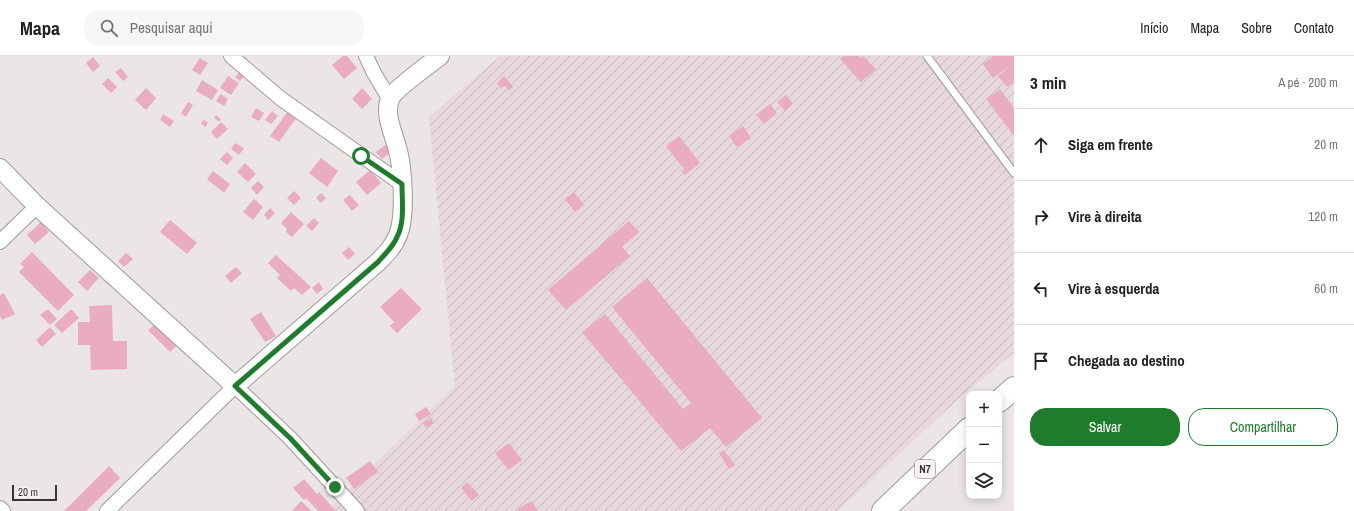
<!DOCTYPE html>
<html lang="pt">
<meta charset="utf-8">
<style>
:root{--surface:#fff;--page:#f6f6f6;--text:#202124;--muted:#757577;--line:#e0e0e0;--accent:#1f7c2c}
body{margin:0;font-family:"Archivo Narrow",sans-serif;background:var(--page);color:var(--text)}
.controls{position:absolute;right:12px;bottom:12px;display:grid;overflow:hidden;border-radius:8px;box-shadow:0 2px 10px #0003}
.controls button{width:36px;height:36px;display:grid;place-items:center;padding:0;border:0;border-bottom:1px solid var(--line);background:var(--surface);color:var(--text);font:20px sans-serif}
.scale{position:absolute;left:12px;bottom:10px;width:45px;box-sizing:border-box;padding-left:4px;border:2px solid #363435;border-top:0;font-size:11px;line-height:14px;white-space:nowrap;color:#363435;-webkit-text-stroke:3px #f8f2f4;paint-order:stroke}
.stop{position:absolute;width:12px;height:12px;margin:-9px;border:3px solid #1f7c2c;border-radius:50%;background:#fff}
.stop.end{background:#1f7c2c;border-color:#fff;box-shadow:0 1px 4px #0008}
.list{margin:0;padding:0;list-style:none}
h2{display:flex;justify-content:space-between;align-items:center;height:52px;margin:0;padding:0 16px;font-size:17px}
h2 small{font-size:13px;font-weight:400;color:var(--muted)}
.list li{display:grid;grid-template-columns:26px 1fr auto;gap:12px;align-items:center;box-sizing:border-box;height:72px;padding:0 16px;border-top:1px solid var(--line)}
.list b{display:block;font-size:15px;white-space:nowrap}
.list em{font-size:13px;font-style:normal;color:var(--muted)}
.actions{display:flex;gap:8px;padding:12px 16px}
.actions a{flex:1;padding:9px 0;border:1px solid var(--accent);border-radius:16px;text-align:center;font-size:14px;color:var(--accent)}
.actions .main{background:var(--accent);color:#fff}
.icon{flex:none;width:22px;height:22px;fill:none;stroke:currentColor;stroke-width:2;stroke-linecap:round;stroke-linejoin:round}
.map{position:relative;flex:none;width:1014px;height:455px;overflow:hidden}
header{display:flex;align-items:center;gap:24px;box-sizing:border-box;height:56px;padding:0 20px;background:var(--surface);border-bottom:1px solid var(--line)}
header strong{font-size:19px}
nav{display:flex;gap:22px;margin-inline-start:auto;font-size:14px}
.search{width:280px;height:36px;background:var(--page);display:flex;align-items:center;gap:10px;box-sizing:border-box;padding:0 14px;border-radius:16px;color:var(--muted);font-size:15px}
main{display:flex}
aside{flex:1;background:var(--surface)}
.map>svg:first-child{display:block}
.industrial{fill:url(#industrial-furrows)}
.building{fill:#e9adbf}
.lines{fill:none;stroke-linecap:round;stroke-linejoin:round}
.service-casing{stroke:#9f9a9b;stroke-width:9}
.minor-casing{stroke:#9f9a9b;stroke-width:16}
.tertiary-casing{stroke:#9f9a9b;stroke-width:20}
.primary-casing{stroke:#9f9a9b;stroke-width:24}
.service{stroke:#fff;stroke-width:7}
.minor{stroke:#fff;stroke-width:14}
.tertiary{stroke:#fff;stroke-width:18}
.primary{stroke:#fff;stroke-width:22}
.route{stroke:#1f7c2c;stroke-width:5}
.labels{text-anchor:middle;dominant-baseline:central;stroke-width:3.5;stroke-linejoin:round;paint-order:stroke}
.shield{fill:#f8f2f4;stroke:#706d6e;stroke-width:1}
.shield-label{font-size:11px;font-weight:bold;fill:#363435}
</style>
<header>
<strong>Mapa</strong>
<div class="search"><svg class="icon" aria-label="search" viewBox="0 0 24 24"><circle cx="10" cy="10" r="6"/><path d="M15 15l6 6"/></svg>Pesquisar aqui</div>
<nav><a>Início</a><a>Mapa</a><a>Sobre</a><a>Contato</a></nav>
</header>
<main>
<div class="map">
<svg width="1014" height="455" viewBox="0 0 1014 455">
<defs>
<pattern id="industrial-furrows" width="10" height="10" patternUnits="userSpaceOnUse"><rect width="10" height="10" fill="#e7d8dc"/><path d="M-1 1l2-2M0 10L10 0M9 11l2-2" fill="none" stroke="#c7babd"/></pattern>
</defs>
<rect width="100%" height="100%" fill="#ebe5e6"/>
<path class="industrial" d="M500,0h514v297l-59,49 -117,109h-512l129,-125 -26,-269z"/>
<g class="building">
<path d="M343,0h4l10,12 -13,11 -12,-14z"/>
<path d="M844,0h14l2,2 3,-2 13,13 -15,13 -21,-23z"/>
<path d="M993,0h21v29l-1,-2 -6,4 -9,-11 13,-11 -18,13 -10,-14z"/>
<path d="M93,1l7,9 -7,6 -7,-9z"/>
<path d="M200,2l8,5 -8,12 -8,-5z"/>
<path d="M121,12l7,9 -5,4 -8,-9z"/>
<path d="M241,15l5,4 -6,6 -5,-4z"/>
<path d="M228,20l11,7 -8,12 -11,-7z"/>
<path d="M504,20l9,11 -4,3 -4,-4 -4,2 -4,-5z"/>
<path d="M108,22l9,9 -6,6 -9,-9z"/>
<path d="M202,24l16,10 -6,10 -16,-9z"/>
<path d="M146,32l10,10 -10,12 -11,-10z"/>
<path d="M362,32l10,11 -10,10 -10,-10z"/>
<path d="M1000,33l14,19v28l-28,-37z"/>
<path d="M221,38l7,5 -4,7 -8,-5z"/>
<path d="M786,39l7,9 -8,7 -8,-9z"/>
<path d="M188,46l5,3 -7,12 -5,-4z"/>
<path d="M770,48l7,9 -13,11 -8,-9z"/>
<path d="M256,52l8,5 -5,8 -8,-4z"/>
<path d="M272,55l6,5 -7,8 -6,-4z"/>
<path d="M288,55l9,6 -18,25 -9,-6z"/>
<path d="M163,58l11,7 -4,6 -10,-7z"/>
<path d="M216,59l5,4 -2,3 -5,-4z"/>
<path d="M203,64l5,2 -2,5 -5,-3z"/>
<path d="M221,66l7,7 -11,10 -6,-7z"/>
<path d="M743,70l8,12 -14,9 -8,-11z"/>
<path d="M679,80l21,27 -15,12 -4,-4 3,-2 -18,-23z"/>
<path d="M389,86l5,7 -12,10 -6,-7z"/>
<path d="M235,87l9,5 -5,7 -8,-6z"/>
<path d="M227,96l6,6 -6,7 -7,-6z"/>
<path d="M321,102l17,13 -11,16 -18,-14z"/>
<path d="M245,107l11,11 -8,8 -11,-10z"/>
<path d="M370,114l11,13 -14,12 -11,-13z"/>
<path d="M213,115l17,13 -6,9 -17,-14z"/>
<path d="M258,125l6,6 -7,8 -6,-7z"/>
<path d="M294,135l7,7 -7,7 -7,-7z"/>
<path d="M574,136l10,13 -9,7 -10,-13z"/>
<path d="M321,137l5,5 -5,5 -5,-5z"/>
<path d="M350,139l9,10 -7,6 -9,-11z"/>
<path d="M254,143l9,8 -10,13 -10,-8z"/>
<path d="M270,152l5,5 -7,7 -4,-5z"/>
<path d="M291,156l13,12 -12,13 -6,-5 1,-3 -6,-6z"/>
<path d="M314,162l5,5 -7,8 -6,-5z"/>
<path d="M170,164l27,23 -10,11 -27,-22z"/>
<path d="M629,165l10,11 -17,15 8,9 -64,54 -18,-20z"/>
<path d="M41,166l8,10 -14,12 -8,-9z"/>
<path d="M349,191l6,7 -7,6 -6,-7z"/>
<path d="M32,196l42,43 -16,16 -39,-39 5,-5 -4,-3z"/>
<path d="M126,197l7,6 -9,8 -6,-6z"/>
<path d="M276,199l35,32 -9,8 -8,-7 -3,3 -14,-13 3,-3 -12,-12z"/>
<path d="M236,211l6,6 -11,10 -6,-7z"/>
<path d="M90,214l9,8 -12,13 -9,-9z"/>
<path d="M647,222l115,140 -36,29 -16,-19 -29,23 -99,-119 23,-18 78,95 8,-6 -79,-96z"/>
<path d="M319,226l4,7 -6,5 -5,-6z"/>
<path d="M401,232l21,21 -25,24 -7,-7 4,-4 -14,-15z"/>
<path d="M4,237l11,21 -13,6 -2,-4v-21z"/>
<path d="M112,249l1,36h14v28l-36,1 -1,-25h-12v-23h12l-1,-16z"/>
<path d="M48,253l9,10 -7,6 -10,-10z"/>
<path d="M71,253l8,9 -17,15 -8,-8z"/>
<path d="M261,256l15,24 -11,6 -15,-23z"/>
<path d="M155,268l21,22 -6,6 -22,-22z"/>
<path d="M50,271l6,7 -14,13 -6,-7z"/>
<path d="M426,351l5,7 -12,7 -4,-7z"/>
<path d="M431,362l3,5 -8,5 -3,-5z"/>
<path d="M509,387l13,17 -14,10 -13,-17z"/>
<path d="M724,394l11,15 -6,4 -10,-16z"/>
<path d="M370,405l8,11 -24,17 -8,-11z"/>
<path d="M109,410l11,12 -34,33h-22z"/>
<path d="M304,423l13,15 2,-2 17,19h-18l-12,-13 -2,2 -11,-12z"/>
<path d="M467,426l12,13 -7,6 -11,-13z"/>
<path d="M301,445l11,10h-20z"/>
<path d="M532,445l6,10h-20l-1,-2z"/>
</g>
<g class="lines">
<g class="service-casing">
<path id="service" d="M927,0l87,117"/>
</g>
<g class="minor-casing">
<g id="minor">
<path d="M231,0l49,42 122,86"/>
<path d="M366,0l8,17 16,27"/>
<path d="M0,186l37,-36"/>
<path d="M0,452l3,3"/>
<path d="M107,455l128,-125 55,52 67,73"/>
</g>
</g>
<g class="tertiary-casing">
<path id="tertiary" d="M0,112l37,38 198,180 143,-124c8,-8 16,-16 20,-27 8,-19 5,-68 -1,-88 -4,-15 -14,-35 -6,-50 6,-10 39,-33 49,-41"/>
</g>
<g class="primary-casing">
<g id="primary">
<path d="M999,345l15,-13"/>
<path d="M883,455l86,-82"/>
</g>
</g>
<use href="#service" class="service"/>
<use href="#minor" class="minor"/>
<use href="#tertiary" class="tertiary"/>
<use href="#primary" class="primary"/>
</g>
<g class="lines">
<path class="route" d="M335,431l-45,-49 -55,-52 143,-124c7,-8 15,-15 19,-25 8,-15 5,-36 5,-53l-41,-28"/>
</g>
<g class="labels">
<rect class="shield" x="915" y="404" width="20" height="18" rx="3"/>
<g class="shield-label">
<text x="925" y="413">N7</text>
</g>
</g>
</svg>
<div class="controls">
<button>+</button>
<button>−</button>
<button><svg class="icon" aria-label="layers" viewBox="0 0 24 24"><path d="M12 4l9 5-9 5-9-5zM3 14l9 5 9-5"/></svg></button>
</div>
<div class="scale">20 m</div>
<div class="stop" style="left:361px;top:100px"></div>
<div class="stop end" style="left:335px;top:431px"></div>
</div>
<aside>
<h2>3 min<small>A pé · 200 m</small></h2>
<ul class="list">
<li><svg class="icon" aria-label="ahead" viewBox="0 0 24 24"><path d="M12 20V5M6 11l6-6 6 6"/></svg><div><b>Siga em frente</b></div><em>20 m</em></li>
<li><svg class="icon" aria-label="right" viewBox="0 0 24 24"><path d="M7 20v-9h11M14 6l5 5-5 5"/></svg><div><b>Vire à direita</b></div><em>120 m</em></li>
<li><svg class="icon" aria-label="left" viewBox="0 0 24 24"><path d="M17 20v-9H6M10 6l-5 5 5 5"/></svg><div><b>Vire à esquerda</b></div><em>60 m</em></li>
<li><svg class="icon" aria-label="arrive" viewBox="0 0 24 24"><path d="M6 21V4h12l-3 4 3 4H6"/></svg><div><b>Chegada ao destino</b></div></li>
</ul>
<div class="actions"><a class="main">Salvar</a><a>Compartilhar</a></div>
</aside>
</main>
